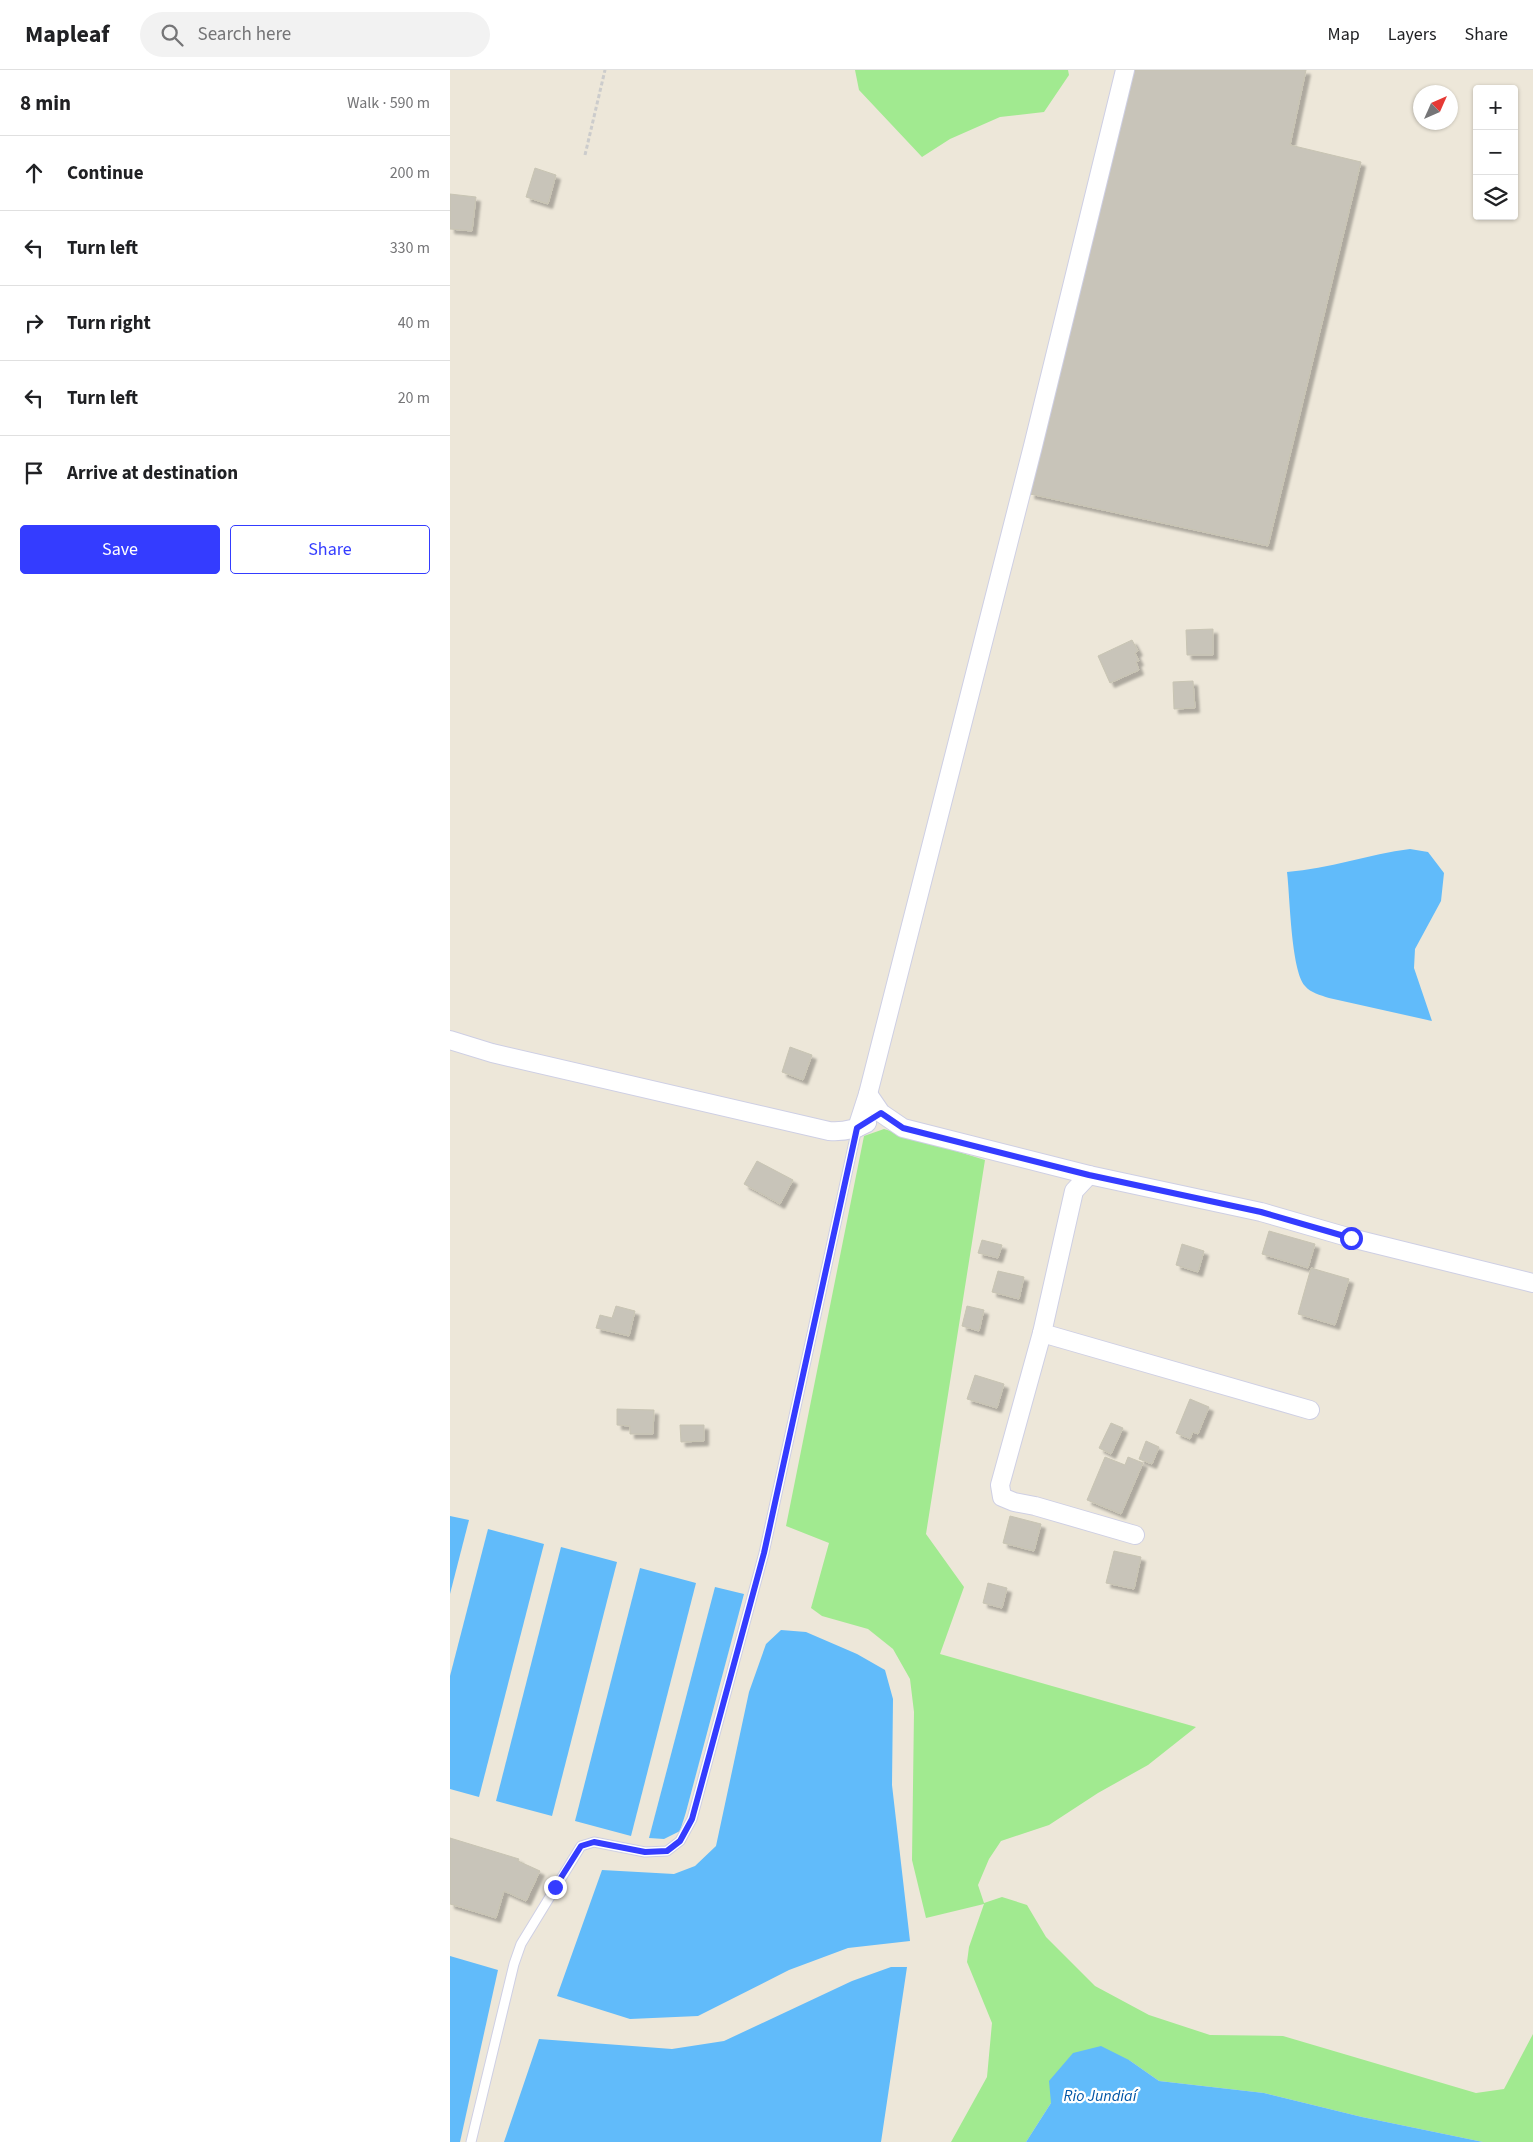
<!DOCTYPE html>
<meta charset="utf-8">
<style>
:root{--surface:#fff;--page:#f2f2f2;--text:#202124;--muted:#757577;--line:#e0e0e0;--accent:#343cff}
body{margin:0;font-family:"Source Sans 3",sans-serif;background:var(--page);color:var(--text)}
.controls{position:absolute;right:15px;top:15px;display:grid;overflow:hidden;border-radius:5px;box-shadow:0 1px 4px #0004}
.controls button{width:45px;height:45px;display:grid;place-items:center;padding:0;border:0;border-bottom:1px solid var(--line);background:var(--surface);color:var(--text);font:25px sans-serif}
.compass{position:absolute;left:963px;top:15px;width:45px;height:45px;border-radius:50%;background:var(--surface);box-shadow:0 1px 4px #0004;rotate:45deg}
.stop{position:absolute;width:15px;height:15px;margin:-11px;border:4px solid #343cff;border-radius:50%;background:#fff}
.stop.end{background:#343cff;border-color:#fff;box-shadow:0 1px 5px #0008}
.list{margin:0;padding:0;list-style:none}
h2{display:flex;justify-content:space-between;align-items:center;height:65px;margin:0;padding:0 20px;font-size:21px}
h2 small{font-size:16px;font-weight:400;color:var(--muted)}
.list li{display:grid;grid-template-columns:32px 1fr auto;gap:15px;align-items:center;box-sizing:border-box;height:75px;padding:0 20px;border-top:1px solid var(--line)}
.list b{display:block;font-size:19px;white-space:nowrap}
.list em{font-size:16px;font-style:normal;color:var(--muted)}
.actions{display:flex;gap:10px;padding:15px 20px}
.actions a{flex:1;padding:11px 0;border:1px solid var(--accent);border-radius:5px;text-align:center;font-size:18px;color:var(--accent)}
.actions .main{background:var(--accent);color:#fff}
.icon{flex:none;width:28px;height:28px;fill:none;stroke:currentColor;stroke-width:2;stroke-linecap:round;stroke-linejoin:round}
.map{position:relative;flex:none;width:1083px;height:2072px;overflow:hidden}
header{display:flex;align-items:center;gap:30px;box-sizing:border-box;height:70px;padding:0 25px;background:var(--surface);border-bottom:1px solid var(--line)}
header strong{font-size:24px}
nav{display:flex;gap:28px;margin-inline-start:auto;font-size:18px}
.search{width:350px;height:45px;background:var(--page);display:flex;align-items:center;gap:12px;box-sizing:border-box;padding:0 18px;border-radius:28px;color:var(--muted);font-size:19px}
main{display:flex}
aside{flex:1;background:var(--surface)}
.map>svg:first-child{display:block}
.green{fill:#a1ea90}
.water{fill:#61bbfa}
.building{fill:#c8c4b9;stroke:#c8c4b3;filter:url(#shadow)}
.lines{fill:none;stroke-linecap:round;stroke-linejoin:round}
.service-casing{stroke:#cecfe4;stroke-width:11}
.minor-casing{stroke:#cecfe4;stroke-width:20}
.path{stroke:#ccc;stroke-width:3;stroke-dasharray:4 2.5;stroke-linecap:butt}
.service{stroke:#fff;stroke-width:9}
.minor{stroke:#fff;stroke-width:18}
.route{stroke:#343cff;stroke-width:6}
.labels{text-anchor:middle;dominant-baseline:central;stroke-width:4.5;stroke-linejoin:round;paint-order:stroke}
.water-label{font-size:16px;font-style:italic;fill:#0055a6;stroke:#fff}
</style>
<header>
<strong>Mapleaf</strong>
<div class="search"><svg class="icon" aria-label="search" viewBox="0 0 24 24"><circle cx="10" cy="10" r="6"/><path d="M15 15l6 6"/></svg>Search here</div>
<nav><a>Map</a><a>Layers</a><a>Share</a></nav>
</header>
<main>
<aside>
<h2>8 min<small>Walk · 590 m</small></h2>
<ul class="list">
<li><svg class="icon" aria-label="ahead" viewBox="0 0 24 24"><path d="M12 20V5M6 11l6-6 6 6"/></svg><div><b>Continue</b></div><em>200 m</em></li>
<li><svg class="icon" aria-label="left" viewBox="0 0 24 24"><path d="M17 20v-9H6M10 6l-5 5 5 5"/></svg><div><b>Turn left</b></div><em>330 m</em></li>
<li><svg class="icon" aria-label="right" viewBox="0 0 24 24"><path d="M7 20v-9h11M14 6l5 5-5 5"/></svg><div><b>Turn right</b></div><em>40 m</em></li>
<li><svg class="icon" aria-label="left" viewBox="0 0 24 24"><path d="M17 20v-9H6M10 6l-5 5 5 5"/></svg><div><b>Turn left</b></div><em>20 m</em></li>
<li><svg class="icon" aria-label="arrive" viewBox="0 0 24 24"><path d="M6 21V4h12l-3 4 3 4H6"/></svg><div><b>Arrive at destination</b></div></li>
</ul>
<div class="actions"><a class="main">Save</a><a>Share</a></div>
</aside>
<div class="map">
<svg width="1083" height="2072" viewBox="0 0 1083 2072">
<defs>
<filter id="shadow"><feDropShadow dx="4.5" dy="4.5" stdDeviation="1" flood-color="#0004"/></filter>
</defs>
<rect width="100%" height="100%" fill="#ede7d9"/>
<g class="green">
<path d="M405,0h213l1,5 -25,37 -44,5 -50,22 -28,18 -63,-67z"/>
<path d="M434,1059l101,31 -59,374 38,53 -24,67 256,73 -48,38 -50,28 -49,32 -48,16 -12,18 -11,26 6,18 18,-6 25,8 19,32 49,49 54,29 61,20 73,1 193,57 28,-4 29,-55v108h-50l-121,-25 -98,-24 -105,-12 -30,-21 -78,43 -25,39h-75l36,-65 5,-54 -25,-61 2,-15 15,-43 -58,14 -14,-58 2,-148 -4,-33 -17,-30 -25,-20 -46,-13 -11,-8 18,-65 -43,-17 78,-390z"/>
</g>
<g class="water">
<path d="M960,779l18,3 16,21 -3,28 -26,48 -1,19 18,53 -103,-23c-9,-3 -18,-5 -24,-12 -14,-16 -15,-90 -18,-114 42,-3 82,-18 123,-23z"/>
<path d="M0,1446l19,4 -19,74z"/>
<path d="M38,1459l56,15 -65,253 -29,-8v-113z"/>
<path d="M111,1477l56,15 -65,254 -56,-15z"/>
<path d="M190,1498l56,15 -65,253 -56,-15z"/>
<path d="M265,1517l29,7 -58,218 -6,19 -16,8 -15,-1z"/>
<path d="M331,1560l25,2 51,22 28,16 8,29 -1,86 18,156 -62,7 -59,22 -91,46 -68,3 -73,-23 45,-126 72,4 21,-8 21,-20 33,-154 17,-48z"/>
<path d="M0,1886l48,14 -38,172h-10z"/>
<path d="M441,1897h16l-26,175h-377l35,-103 133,10 52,-8 128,-60z"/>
<path d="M651,1976l28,14 30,21 105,12 98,24 121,25h-457l25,-39 -2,-22 24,-28z"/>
</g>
<g class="building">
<path d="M683,0h173l-16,75 71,17 -93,384 -238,-52z"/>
<path d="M85,98l21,7 -8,29 -22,-7z"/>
<path d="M0,124l26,3 -4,34 -22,-2z"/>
<path d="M763,559v26h-26l-1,-25z"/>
<path d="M682,570l6,11 -3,2 4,8 -3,1 3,8 -29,13 -12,-27z"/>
<path d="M743,611l2,27 -21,1 -1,-27z"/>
<path d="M340,977l22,8 -9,25 -21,-8z"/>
<path d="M307,1091l36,19 -13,24 -36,-20z"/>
<path d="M819,1161l46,13 -7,24 -46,-14z"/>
<path d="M532,1170l20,5 -4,13 -20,-5z"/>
<path d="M732,1174l22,7 -6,21 -22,-7z"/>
<path d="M861,1198l38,11 -14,46 -37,-11z"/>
<path d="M548,1201l26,6 -5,22 -27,-7z"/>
<path d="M166,1236l19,5 -6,25 -33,-8 4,-13 12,3z"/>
<path d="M517,1236l17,4 -5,21 -17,-5z"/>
<path d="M525,1305l29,9 -7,24 -30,-9z"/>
<path d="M740,1329l19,8 -11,27 -5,-2 -3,7 -14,-6z"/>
<path d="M167,1339l37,1 -1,24h-23v-8l-13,-1z"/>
<path d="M661,1353l12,5 -12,26 -12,-6z"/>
<path d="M230,1355h24v16l-23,1z"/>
<path d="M696,1371l13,6 -7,17 -13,-5z"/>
<path d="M655,1387l20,8 3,-8 15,6 -22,51 -34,-14z"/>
<path d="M560,1446l31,8 -7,27 -31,-8z"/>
<path d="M664,1481l27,6 -7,32 -28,-6z"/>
<path d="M538,1513l19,5 -5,20 -19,-5z"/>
<path d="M0,1768l69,21 -1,2 22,10 -14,30 -22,-10 -8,27 -46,-14z"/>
</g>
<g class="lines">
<g class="service-casing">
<path id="service" d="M21,2072l43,-178 7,-20 60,-98 13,-4 51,10 22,-1 13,-10 12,-22 72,-266 93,-425"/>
</g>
<g class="minor-casing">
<g id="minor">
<path d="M0,970l42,13 337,78c14,1 26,-1 38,-8"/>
<path d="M418,1024l13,19 22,15 186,47 172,37 90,26 182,45"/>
<path d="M407,1058l11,-34 165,-648 92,-376"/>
<path d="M639,1105l-15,16 -32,142 -42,152 2,12 12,5 21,4 100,29"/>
<path d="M592,1263l268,77"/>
</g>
</g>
<path class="path" d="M135,85l20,-85"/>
<use href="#service" class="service"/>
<use href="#minor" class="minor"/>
</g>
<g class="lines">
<path class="route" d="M105,1817l26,-41 13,-4 51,10 22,-1 13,-10 12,-22 72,-266 93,-425 24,-15 22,15 186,47 172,37 90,26"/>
</g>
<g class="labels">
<g class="water-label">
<text x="650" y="2026">Rio Jundiaí</text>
</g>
</g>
</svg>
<div class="controls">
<button>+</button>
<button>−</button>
<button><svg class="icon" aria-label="layers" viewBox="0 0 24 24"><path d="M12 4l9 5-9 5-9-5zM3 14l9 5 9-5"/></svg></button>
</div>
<svg class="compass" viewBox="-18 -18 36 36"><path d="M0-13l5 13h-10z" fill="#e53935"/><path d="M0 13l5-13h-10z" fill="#757577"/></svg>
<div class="stop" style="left:901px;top:1168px"></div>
<div class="stop end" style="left:105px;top:1817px"></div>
</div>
</main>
